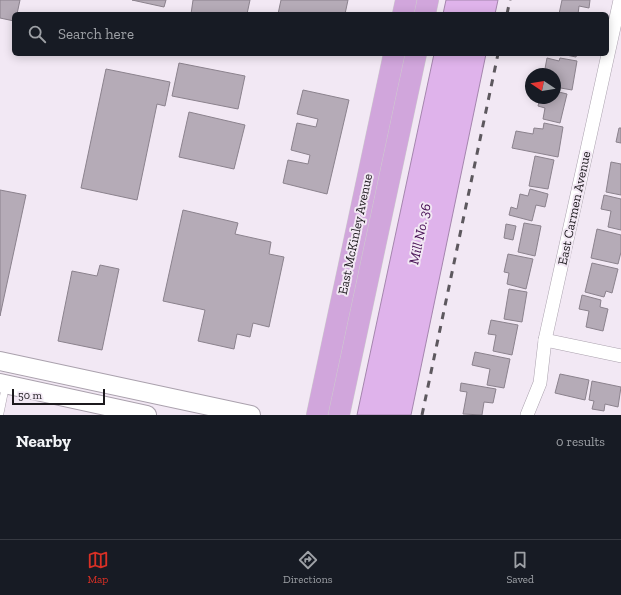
<!DOCTYPE html>
<style>
:root{--surface:#171b24;--page:#242831;--text:#f1f3f6;--muted:#9ea1a6;--line:#363941;--accent:#d93025}
body{margin:0;font-family:"Zilla Slab",serif;background:var(--page);color:var(--text)}
.compass{position:absolute;left:525px;top:68px;width:36px;height:36px;border-radius:50%;background:var(--surface);box-shadow:0 2px 10px #0003;rotate:282deg}
.scale{position:absolute;left:12px;bottom:10px;width:93px;box-sizing:border-box;padding-left:4px;border:2px solid #1c191d;border-top:0;font-size:11px;line-height:14px;white-space:nowrap;color:#1c191d;-webkit-text-stroke:3px #f2e8f4;paint-order:stroke}
.list{margin:0;padding:0;list-style:none}
h2{display:flex;justify-content:space-between;align-items:center;height:52px;margin:0;padding:0 16px;font-size:17px}
h2 small{font-size:13px;font-weight:400;color:var(--muted)}
.icon{flex:none;width:22px;height:22px;fill:none;stroke:currentColor;stroke-width:2;stroke-linecap:round;stroke-linejoin:round}
.map{position:relative;flex:none;width:621px;height:415px;overflow:hidden}
.search{position:absolute;background:var(--surface);box-shadow:0 2px 10px #0003;left:12px;right:12px;top:12px;height:44px;display:flex;align-items:center;gap:10px;box-sizing:border-box;padding:0 14px;border-radius:6px;color:var(--muted);font-size:15px}
.sheet{height:124px;background:var(--surface)}
nav{display:flex;justify-content:space-around;align-items:center;box-sizing:border-box;height:56px;border-top:1px solid var(--line);background:var(--surface);font-size:11px;color:var(--muted)}
nav a{display:grid;justify-items:center;gap:2px}
nav .on{color:var(--accent)}
.map>svg:first-child{display:block}
.water{fill:#dfb3eb;stroke:#a485ad}
.building{fill:#b5abb7;stroke:#8b828d}
.lines{fill:none;stroke-linecap:round;stroke-linejoin:round}
.service-casing{stroke:#aaa1ad;stroke-width:8}
.minor-casing{stroke:#aaa1ad;stroke-width:14}
.secondary-casing{stroke:#aaa1ad;stroke-width:20}
.primary-casing{stroke:#cdcccd;stroke-width:22}
.service{stroke:#fff;stroke-width:7}
.minor{stroke:#fff;stroke-width:13}
.secondary{stroke:#fff;stroke-width:18}
.primary{stroke:#d1a6dc;stroke-width:21}
.rail{stroke:#5d585e;stroke-width:3;stroke-dasharray:7 7;stroke-linecap:butt}
.labels{text-anchor:middle;dominant-baseline:central;stroke-width:4;stroke-linejoin:round;paint-order:stroke}
.street-label{font-size:13px;fill:#1c191d;stroke:#f2e8f4}
.water-label{font-size:14px;font-style:italic;fill:#430c50;stroke:#f2e8f4}
</style>
<div class="map">
<svg width="621" height="415" viewBox="0 0 621 415">
<rect width="100%" height="100%" fill="#f2e8f4"/>
<g class="water">
<path d="M446,0h52l-3,14h-52z"/>
<path d="M434,54h52l-75,361h-54z"/>
</g>
<g class="building">
<path d="M0,0h20l-3,14h-3v7l-14,-3z"/>
<path d="M132,0h34l-2,7z"/>
<path d="M193,0h57l-3,14h-56z"/>
<path d="M281,0h67l-3,14h-67z"/>
<path d="M562,0h28l-1,8 -10,-2 -1,8h-19z"/>
<path d="M561,54h16l-1,3z"/>
<path d="M547,58l12,3 1,-3 17,3 -5,29 -17,-3v-13h-11z"/>
<path d="M179,63l66,13 -7,33 -66,-13z"/>
<path d="M106,69l64,13 -5,24 -8,-2 -20,96 -56,-12z"/>
<path d="M303,90l46,10 -22,94 -44,-11 5,-23 20,4 2,-9 -19,-5 6,-27 19,4 2,-8 -21,-5z"/>
<path d="M555,91l12,3 -7,29 -17,-4 2,-11 -7,-2 2,-8h15z"/>
<path d="M189,112l56,13 -11,44 -55,-12z"/>
<path d="M544,123l19,4 -5,30 -46,-9 4,-17 17,3 1,-6 9,1z"/>
<path d="M619,128h2v15l-5,-1z"/>
<path d="M535,156l19,4 -6,29 -19,-3z"/>
<path d="M611,162l10,2v31l-15,-3z"/>
<path d="M530,189l18,5 -3,13 -9,-2 -4,16 -23,-6 2,-8 6,2 3,-15 8,2z"/>
<path d="M0,190l26,5 -26,121z"/>
<path d="M604,195l17,4v31l-13,-3 3,-16 -10,-2z"/>
<path d="M183,210l55,13 -3,11 36,8 -2,12 15,3 -15,70 -16,-4 -3,14 -13,-3 -3,15 -36,-8 7,-31 -42,-9z"/>
<path d="M524,223l17,3 -6,30 -17,-4z"/>
<path d="M506,224l10,2 -3,14 -9,-2z"/>
<path d="M597,229l24,6v17l-3,12 -27,-6z"/>
<path d="M508,254l25,5 -7,30 -19,-5 2,-11 -5,-1z"/>
<path d="M592,263l26,6 -6,24 -6,-2 -2,6 -19,-5z"/>
<path d="M100,265l19,4 -17,81 -44,-9 14,-70 25,5z"/>
<path d="M509,289l18,3 -5,30 -18,-3z"/>
<path d="M582,295l19,5 -1,7 8,2 -5,22 -17,-4 3,-16 -10,-2z"/>
<path d="M491,320l27,5 -6,30 -19,-4 3,-16 -8,-1z"/>
<path d="M475,352l35,7 -6,29 -17,-3 3,-16 -18,-4z"/>
<path d="M560,374l29,6 -4,20 -30,-7z"/>
<path d="M592,381l29,6 -3,20 -13,-3 -1,7 -12,-2 2,-8 -5,-1z"/>
<path d="M461,383l35,6 -3,14 -9,-1 -2,13 -19,-1 4,-22 -7,-1z"/>
</g>
<g class="lines">
<g class="service-casing">
<path id="service" d="M0,413l6,-29"/>
</g>
<g class="minor-casing">
<g id="minor">
<path d="M545,340l76,16"/>
<path d="M527,415l13,-32 5,-43 75,-340"/>
</g>
</g>
<g class="secondary-casing">
<g id="secondary">
<path d="M0,361l251,54"/>
<path d="M0,383l147,32"/>
</g>
</g>
<g class="primary-casing">
<g id="primary">
<path d="M403,14l3,-14"/>
<path d="M425,14l3,-14"/>
<path d="M317,415l77,-361"/>
<path d="M339,415l77,-361"/>
</g>
</g>
<use href="#service" class="service"/>
<use href="#minor" class="minor"/>
<use href="#secondary" class="secondary"/>
<use href="#primary" class="primary"/>
<g class="rail">
<path d="M507,14l3,-14"/>
<path d="M422,415l76,-361"/>
</g>
</g>
<g class="labels">
<g class="street-label">
<text transform="translate(574 208) rotate(-78)">East Carmen Avenue</text>
<text transform="translate(355 234) rotate(-78)">East McKinley Avenue</text>
</g>
<g class="water-label">
<text transform="translate(420 234) rotate(-78)">Mill No. 36</text>
</g>
</g>
</svg>
<svg class="compass" viewBox="-18 -18 36 36"><path d="M0-13l5 13h-10z" fill="#e53935"/><path d="M0 13l5-13h-10z" fill="#9ea1a6"/></svg>
<div class="scale">50 m</div>
<div class="search"><svg class="icon" aria-label="search" viewBox="0 0 24 24"><circle cx="10" cy="10" r="6"/><path d="M15 15l6 6"/></svg>Search here</div>
</div>
<section class="sheet">
<h2>Nearby<small>0 results</small></h2>
<ul class="list">
</ul>
</section>
<nav>
<a class="on"><svg class="icon" aria-label="map" viewBox="0 0 24 24"><path d="M3 6l6-2 6 2 6-2v14l-6 2-6-2-6 2zM9 4v14M15 6v14"/></svg>Map</a>
<a><svg class="icon" aria-label="directions" viewBox="0 0 24 24"><path d="M12 3l9 9-9 9-9-9zM9 14v-3h6M13 9l2 2-2 2"/></svg>Directions</a>
<a><svg class="icon" aria-label="saved" viewBox="0 0 24 24"><path d="M7 4h10v16l-5-4-5 4z"/></svg>Saved</a>
</nav>
